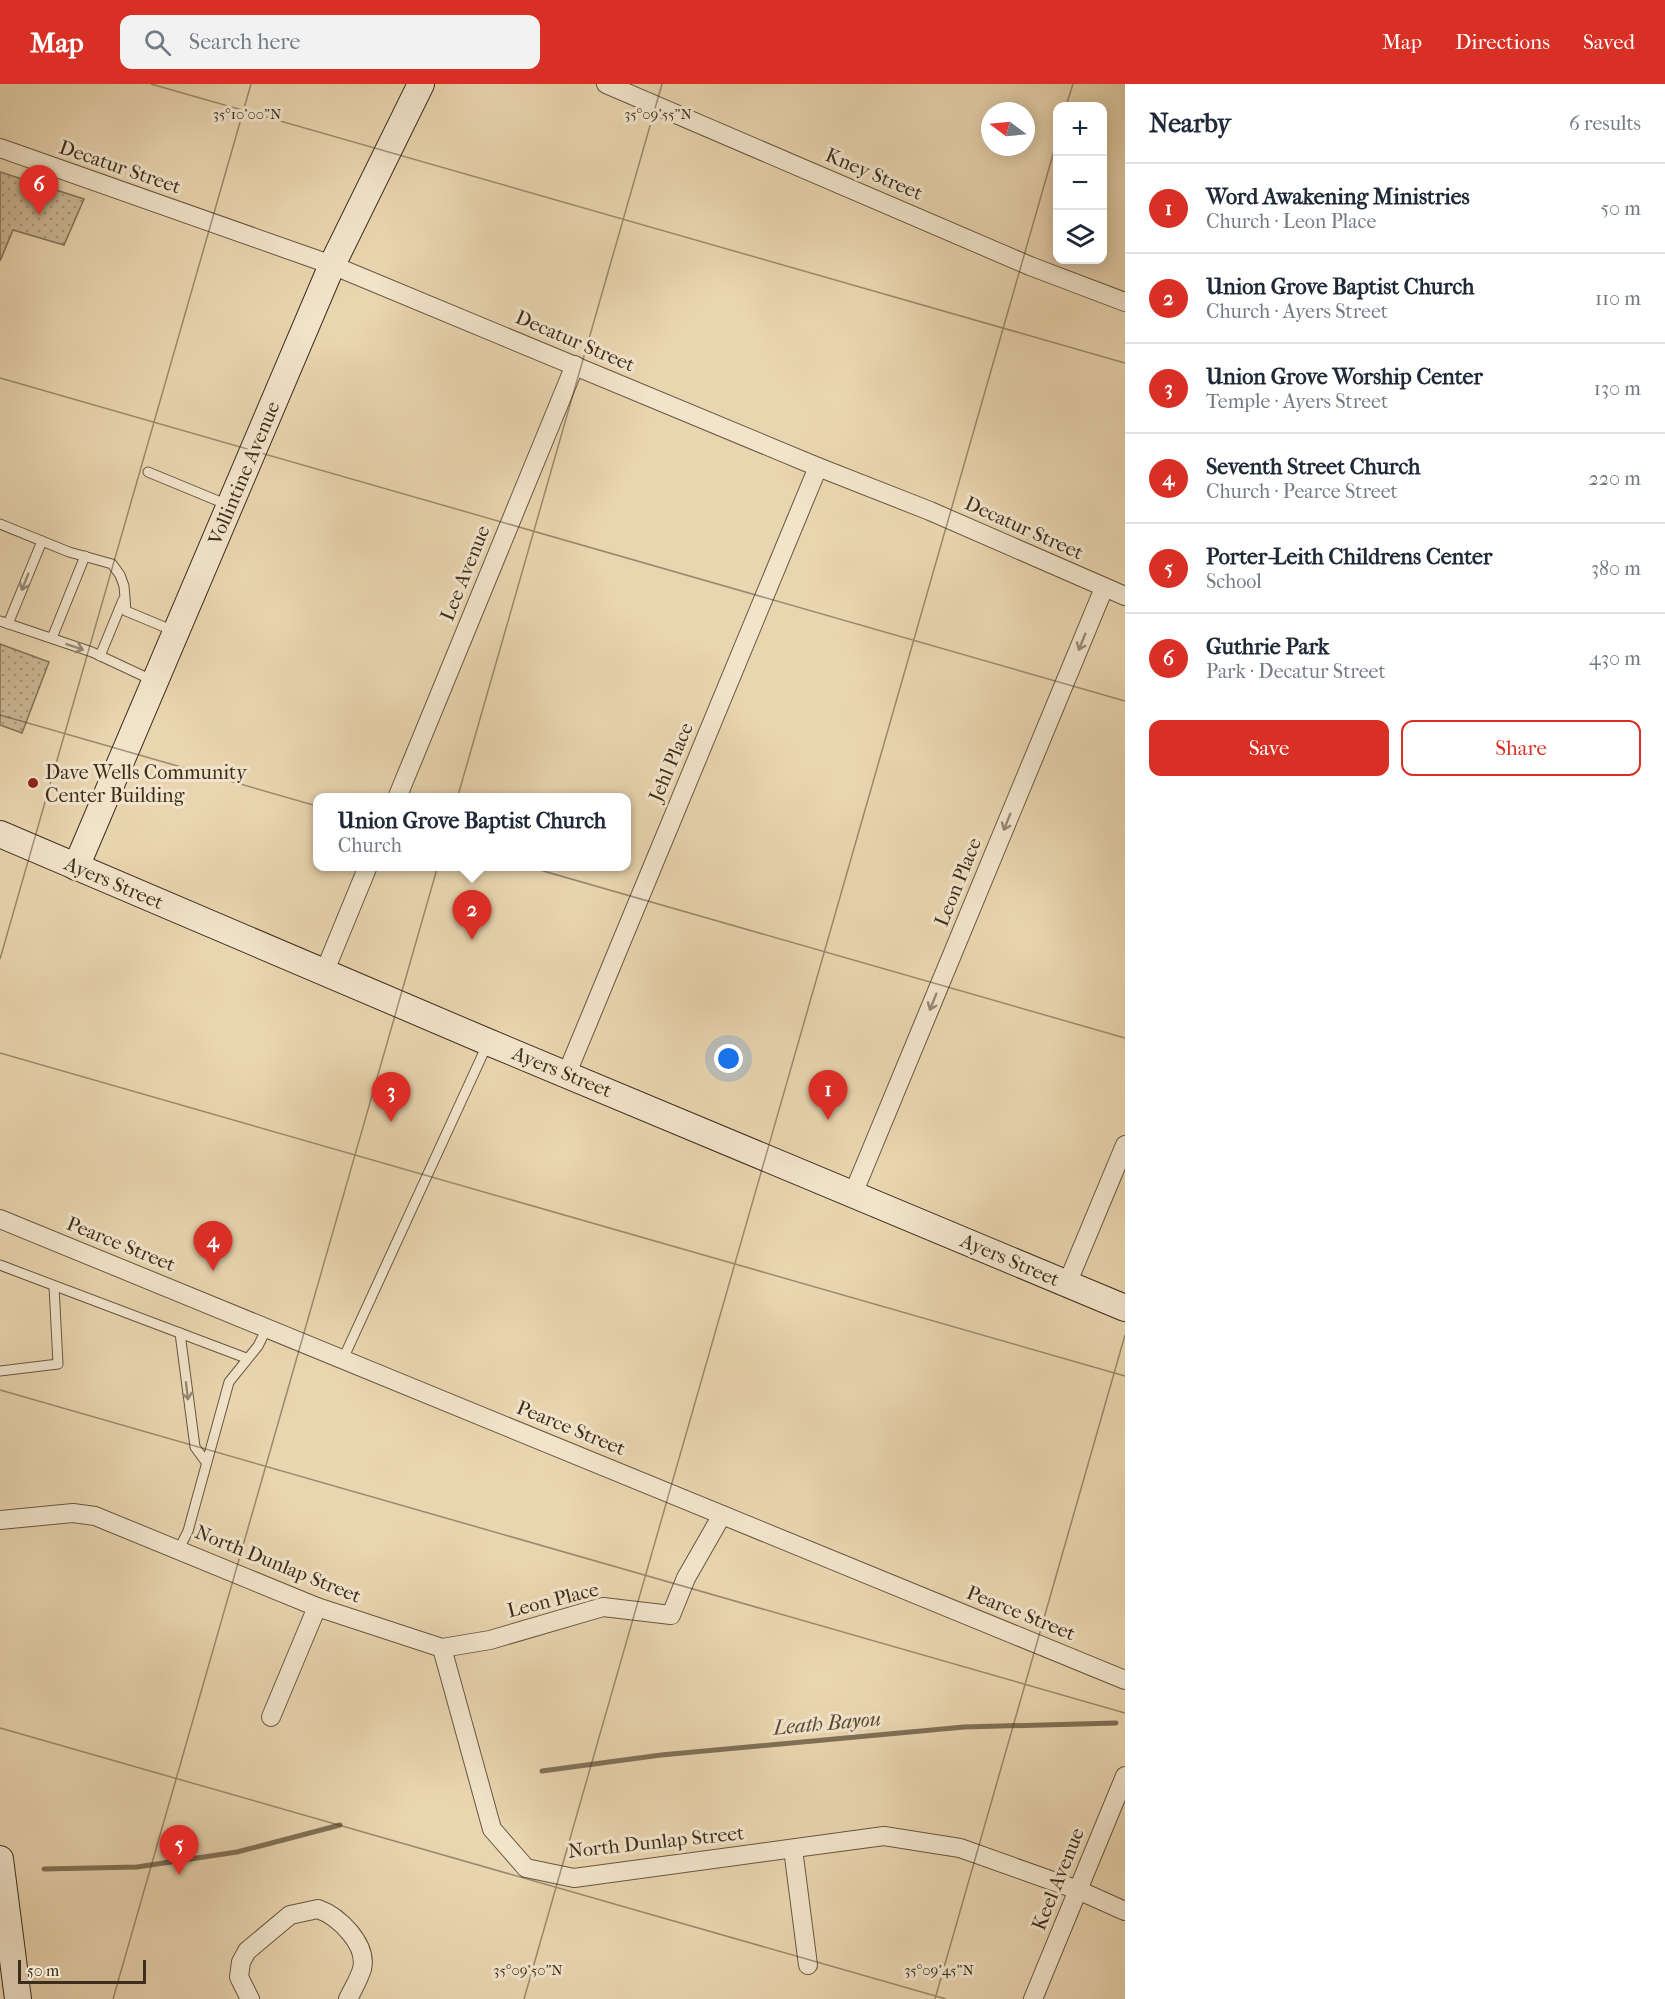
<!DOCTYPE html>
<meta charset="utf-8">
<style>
:root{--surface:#fff;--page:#f2f2f3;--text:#1f2937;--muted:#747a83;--line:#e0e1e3;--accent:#d93025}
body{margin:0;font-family:"IM FELL French Canon",serif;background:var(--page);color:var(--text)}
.controls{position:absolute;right:18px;top:18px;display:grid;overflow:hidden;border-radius:12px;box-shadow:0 3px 15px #0003}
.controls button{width:54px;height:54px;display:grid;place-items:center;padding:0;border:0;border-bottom:2px solid var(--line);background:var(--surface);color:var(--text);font:30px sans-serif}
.compass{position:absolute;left:981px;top:18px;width:54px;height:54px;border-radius:50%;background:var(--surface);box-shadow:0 3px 15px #0003;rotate:286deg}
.scale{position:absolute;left:18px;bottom:15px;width:128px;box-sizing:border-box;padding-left:6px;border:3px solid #3c2d1c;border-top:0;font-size:16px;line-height:21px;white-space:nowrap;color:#3c2d1c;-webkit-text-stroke:4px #f1e4cb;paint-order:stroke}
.you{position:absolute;left:729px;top:975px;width:21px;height:21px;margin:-15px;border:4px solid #fff;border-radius:50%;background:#1a73e8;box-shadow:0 0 0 9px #1a73e833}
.badge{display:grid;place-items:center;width:39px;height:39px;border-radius:50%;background:var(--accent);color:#fff;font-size:20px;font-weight:700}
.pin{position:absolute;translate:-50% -50px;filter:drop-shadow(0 2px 3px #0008)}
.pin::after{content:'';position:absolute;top:32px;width:21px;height:18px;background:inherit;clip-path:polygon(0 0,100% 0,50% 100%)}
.popup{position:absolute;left:313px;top:709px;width:318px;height:78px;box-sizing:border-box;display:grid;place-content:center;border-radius:12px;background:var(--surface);filter:drop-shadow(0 2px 4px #0005);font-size:20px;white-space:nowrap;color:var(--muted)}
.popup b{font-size:22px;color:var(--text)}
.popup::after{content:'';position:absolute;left:50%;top:100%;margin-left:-12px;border:12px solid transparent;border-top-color:var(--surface)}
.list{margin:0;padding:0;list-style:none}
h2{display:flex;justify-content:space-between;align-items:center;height:78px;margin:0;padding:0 24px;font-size:26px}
h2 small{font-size:20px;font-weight:400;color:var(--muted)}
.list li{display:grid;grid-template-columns:39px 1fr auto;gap:18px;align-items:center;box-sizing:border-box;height:90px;padding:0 24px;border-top:2px solid var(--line)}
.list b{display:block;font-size:22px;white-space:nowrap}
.list p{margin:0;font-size:20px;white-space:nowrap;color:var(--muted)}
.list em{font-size:20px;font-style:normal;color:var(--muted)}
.actions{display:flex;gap:12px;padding:18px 24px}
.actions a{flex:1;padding:14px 0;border:2px solid var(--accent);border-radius:12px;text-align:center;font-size:21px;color:var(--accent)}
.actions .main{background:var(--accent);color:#fff}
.icon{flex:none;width:33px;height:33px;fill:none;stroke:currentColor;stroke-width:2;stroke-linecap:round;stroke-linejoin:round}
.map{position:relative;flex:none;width:1125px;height:1915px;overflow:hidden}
header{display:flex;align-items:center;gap:36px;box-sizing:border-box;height:84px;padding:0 30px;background:var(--accent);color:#fff}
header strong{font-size:28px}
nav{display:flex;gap:33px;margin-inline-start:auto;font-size:21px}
.search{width:420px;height:54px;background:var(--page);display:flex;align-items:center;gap:15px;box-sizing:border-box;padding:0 21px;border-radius:12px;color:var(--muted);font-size:22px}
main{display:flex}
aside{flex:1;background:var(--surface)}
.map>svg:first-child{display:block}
.park{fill:url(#park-dots);stroke:#847259;stroke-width:1.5}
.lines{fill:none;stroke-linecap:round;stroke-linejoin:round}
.stream{stroke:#807056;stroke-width:5}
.lane-casing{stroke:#675741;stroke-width:11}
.street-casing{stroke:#675741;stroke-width:20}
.secondary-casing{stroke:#3c2d1c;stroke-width:28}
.lane{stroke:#f1e4cb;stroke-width:9}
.street{stroke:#f1e4cb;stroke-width:18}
.secondary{stroke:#f1e4cb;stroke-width:26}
.oneway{stroke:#968874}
.ticks{fill:none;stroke:#3c2d1c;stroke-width:1.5;stroke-opacity:0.45}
.poi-dot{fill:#8f2418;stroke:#f1e4cb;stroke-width:2}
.labels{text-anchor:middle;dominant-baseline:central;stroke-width:6;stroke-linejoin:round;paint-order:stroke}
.street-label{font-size:20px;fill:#3c2d1c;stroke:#f1e4cb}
.poi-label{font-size:20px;fill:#3c2d1c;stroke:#f1e4cb;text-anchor:start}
.water-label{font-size:21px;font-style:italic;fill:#584934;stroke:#f1e4cb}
.ticks-label{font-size:15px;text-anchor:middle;fill:#3c2d1c;stroke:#f1e4cb;stroke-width:6;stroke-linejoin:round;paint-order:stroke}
</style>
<header>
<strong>Map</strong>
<div class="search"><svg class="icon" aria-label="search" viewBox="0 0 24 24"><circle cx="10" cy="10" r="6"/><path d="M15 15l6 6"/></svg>Search here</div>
<nav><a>Map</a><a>Directions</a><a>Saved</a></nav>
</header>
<main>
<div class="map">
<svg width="1125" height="1915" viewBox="0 0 1125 1915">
<defs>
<pattern id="park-dots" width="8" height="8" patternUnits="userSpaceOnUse" patternTransform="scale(1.5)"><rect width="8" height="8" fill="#ccb896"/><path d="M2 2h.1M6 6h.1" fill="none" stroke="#a7967a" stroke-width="1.8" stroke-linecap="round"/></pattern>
</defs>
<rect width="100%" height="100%" fill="#e9d5af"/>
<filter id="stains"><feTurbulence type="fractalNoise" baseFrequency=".00333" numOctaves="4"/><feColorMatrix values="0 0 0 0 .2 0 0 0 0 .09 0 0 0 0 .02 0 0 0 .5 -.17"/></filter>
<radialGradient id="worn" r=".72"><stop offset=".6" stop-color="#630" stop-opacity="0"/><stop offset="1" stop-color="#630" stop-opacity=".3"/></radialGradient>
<g class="park">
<path d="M0,88l84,27 -20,46 -51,-15 -13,31z"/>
<path d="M0,560l49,18 -27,71 -22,-8z"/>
</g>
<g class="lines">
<g class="stream">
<path d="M542,1687l119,-16 303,-28 152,-4"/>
<path d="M44,1785l93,-2 100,-15 103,-27"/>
</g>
<g class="lane-casing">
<g id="lane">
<path d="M148,388l80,33"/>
<path d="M0,440l69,28 43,12 8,11 4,11 2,25 48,20"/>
<path d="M0,537l92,31 62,29"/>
<path d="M8,540l34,-83"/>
<path d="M52,554l33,-82"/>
<path d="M100,572l23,-56"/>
<path d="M0,1181l246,93"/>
<path d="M180,1249l15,114 11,15"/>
<path d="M343,1275l144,-314"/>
<path d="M0,1287l58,-7 -4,-78"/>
<path d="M179,1465l9,-18 41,-149 29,-36 9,-18"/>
</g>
</g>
<g class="street-casing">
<g id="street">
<path d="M606,0l424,182 95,36"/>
<path d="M0,64l332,117 486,202 112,44 195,85"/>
<path d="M397,714l178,-433"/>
<path d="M324,889l44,-107"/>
<path d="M567,989l251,-606"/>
<path d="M853,1110l251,-606"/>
<path d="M0,1135l1125,461"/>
<path d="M1067,1200l58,-139"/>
<path d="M0,1436l73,-7 22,3 222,91 125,41 50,181 34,39 48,10 310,-42 76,12 118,42 47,21"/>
<path d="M442,1564l48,-8 113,-33 68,8 15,-37 36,-63"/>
<path d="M271,1633l46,-110"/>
<path d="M793,1765l15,116"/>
<path d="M250,1915l-11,-22 2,-15 6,-11 43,-36 28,-6c20,7 50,35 44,60 -3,10 -9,20 -14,30"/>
<path d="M1033,1915l92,-223"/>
</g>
</g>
<g class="secondary-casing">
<g id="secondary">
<path d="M0,750l488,208 637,266"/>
<path d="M76,783l256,-602 89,-181"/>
<path d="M0,1775l18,140"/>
</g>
</g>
<use href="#lane" class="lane"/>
<use href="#street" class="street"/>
<use href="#secondary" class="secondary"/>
</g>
<defs><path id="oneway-shaft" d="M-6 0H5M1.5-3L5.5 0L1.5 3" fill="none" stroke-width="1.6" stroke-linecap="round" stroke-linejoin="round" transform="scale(1.5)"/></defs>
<g class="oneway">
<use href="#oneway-shaft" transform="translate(25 498) rotate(112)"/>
<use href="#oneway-shaft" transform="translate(1082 558) rotate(112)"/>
<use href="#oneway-shaft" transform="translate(75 563) rotate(19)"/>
<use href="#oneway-shaft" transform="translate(1007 738) rotate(112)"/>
<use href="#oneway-shaft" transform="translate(933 918) rotate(112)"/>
<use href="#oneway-shaft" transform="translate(187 1307) rotate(83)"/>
</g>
<path class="ticks" d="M151,0l974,279M1066,22l7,-22M0,294l1125,323M0,631l1125,323M0,875l251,-875M0,969l1125,323M0,1306l1125,323M0,1644l946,271M113,1915l549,-1915M524,1915l534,-1862M935,1915l190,-664"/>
<circle class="poi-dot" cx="33" cy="699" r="6"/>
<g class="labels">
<g class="street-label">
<text transform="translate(120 83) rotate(19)">Decatur Street</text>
<text transform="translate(874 90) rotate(23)">Kney Street</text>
<text transform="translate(575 257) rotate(23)">Decatur Street</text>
<text transform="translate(244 389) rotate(-67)">Vollintine Avenue</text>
<text transform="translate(1024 444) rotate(24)">Decatur Street</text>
<text transform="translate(465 489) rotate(-68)">Lee Avenue</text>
<text transform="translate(671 678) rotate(-67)">Jehl Place</text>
<text transform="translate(958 798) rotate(-68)">Leon Place</text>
<text transform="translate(114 799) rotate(23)">Ayers Street</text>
<text transform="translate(562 988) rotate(22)">Ayers Street</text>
<text transform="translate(121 1160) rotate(22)">Pearce Street</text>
<text transform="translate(1010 1176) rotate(23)">Ayers Street</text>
<text transform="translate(571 1344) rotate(22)">Pearce Street</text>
<text transform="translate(278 1480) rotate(22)">North Dunlap Street</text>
<text transform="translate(553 1516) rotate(-14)">Leon Place</text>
<text transform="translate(1021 1529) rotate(22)">Pearce Street</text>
<text transform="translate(656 1758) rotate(-6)">North Dunlap Street</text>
<text transform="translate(1058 1795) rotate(-68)">Keel Avenue</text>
</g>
<g class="poi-label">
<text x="45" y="688">Dave Wells Community<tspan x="45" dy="23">Center Building</tspan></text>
</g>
<g class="water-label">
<text transform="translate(827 1639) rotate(-5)">Leath Bayou</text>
</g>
</g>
<g class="ticks-label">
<text x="247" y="35">35°10'00"N</text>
<text x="658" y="35">35°09'55"N</text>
<text x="528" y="1891">35°09'50"N</text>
<text x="939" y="1891">35°09'45"N</text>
</g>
<rect width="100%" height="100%" filter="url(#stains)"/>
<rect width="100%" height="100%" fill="url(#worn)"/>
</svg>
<div class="controls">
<button>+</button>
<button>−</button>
<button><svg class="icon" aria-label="layers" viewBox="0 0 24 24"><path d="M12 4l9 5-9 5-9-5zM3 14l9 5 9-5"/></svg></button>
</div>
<svg class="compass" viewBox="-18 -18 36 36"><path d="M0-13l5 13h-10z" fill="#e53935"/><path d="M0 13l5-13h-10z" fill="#747a83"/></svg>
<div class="scale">50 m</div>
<div class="you"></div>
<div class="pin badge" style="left:828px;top:1036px">1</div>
<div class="pin badge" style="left:472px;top:856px">2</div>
<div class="popup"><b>Union Grove Baptist Church</b>Church</div>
<div class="pin badge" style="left:391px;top:1038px">3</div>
<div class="pin badge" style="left:213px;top:1187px">4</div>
<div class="pin badge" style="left:179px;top:1791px">5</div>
<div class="pin badge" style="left:39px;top:131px">6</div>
</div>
<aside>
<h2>Nearby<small>6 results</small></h2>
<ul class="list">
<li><span class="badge">1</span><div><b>Word Awakening Ministries</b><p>Church · Leon Place</p></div><em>50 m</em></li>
<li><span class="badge">2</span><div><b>Union Grove Baptist Church</b><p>Church · Ayers Street</p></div><em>110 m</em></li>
<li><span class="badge">3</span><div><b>Union Grove Worship Center</b><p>Temple · Ayers Street</p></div><em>130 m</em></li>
<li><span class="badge">4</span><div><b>Seventh Street Church</b><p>Church · Pearce Street</p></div><em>220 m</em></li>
<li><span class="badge">5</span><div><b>Porter-Leith Childrens Center</b><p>School</p></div><em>380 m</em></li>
<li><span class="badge">6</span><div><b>Guthrie Park</b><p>Park · Decatur Street</p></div><em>430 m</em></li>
</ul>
<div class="actions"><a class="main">Save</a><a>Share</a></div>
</aside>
</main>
